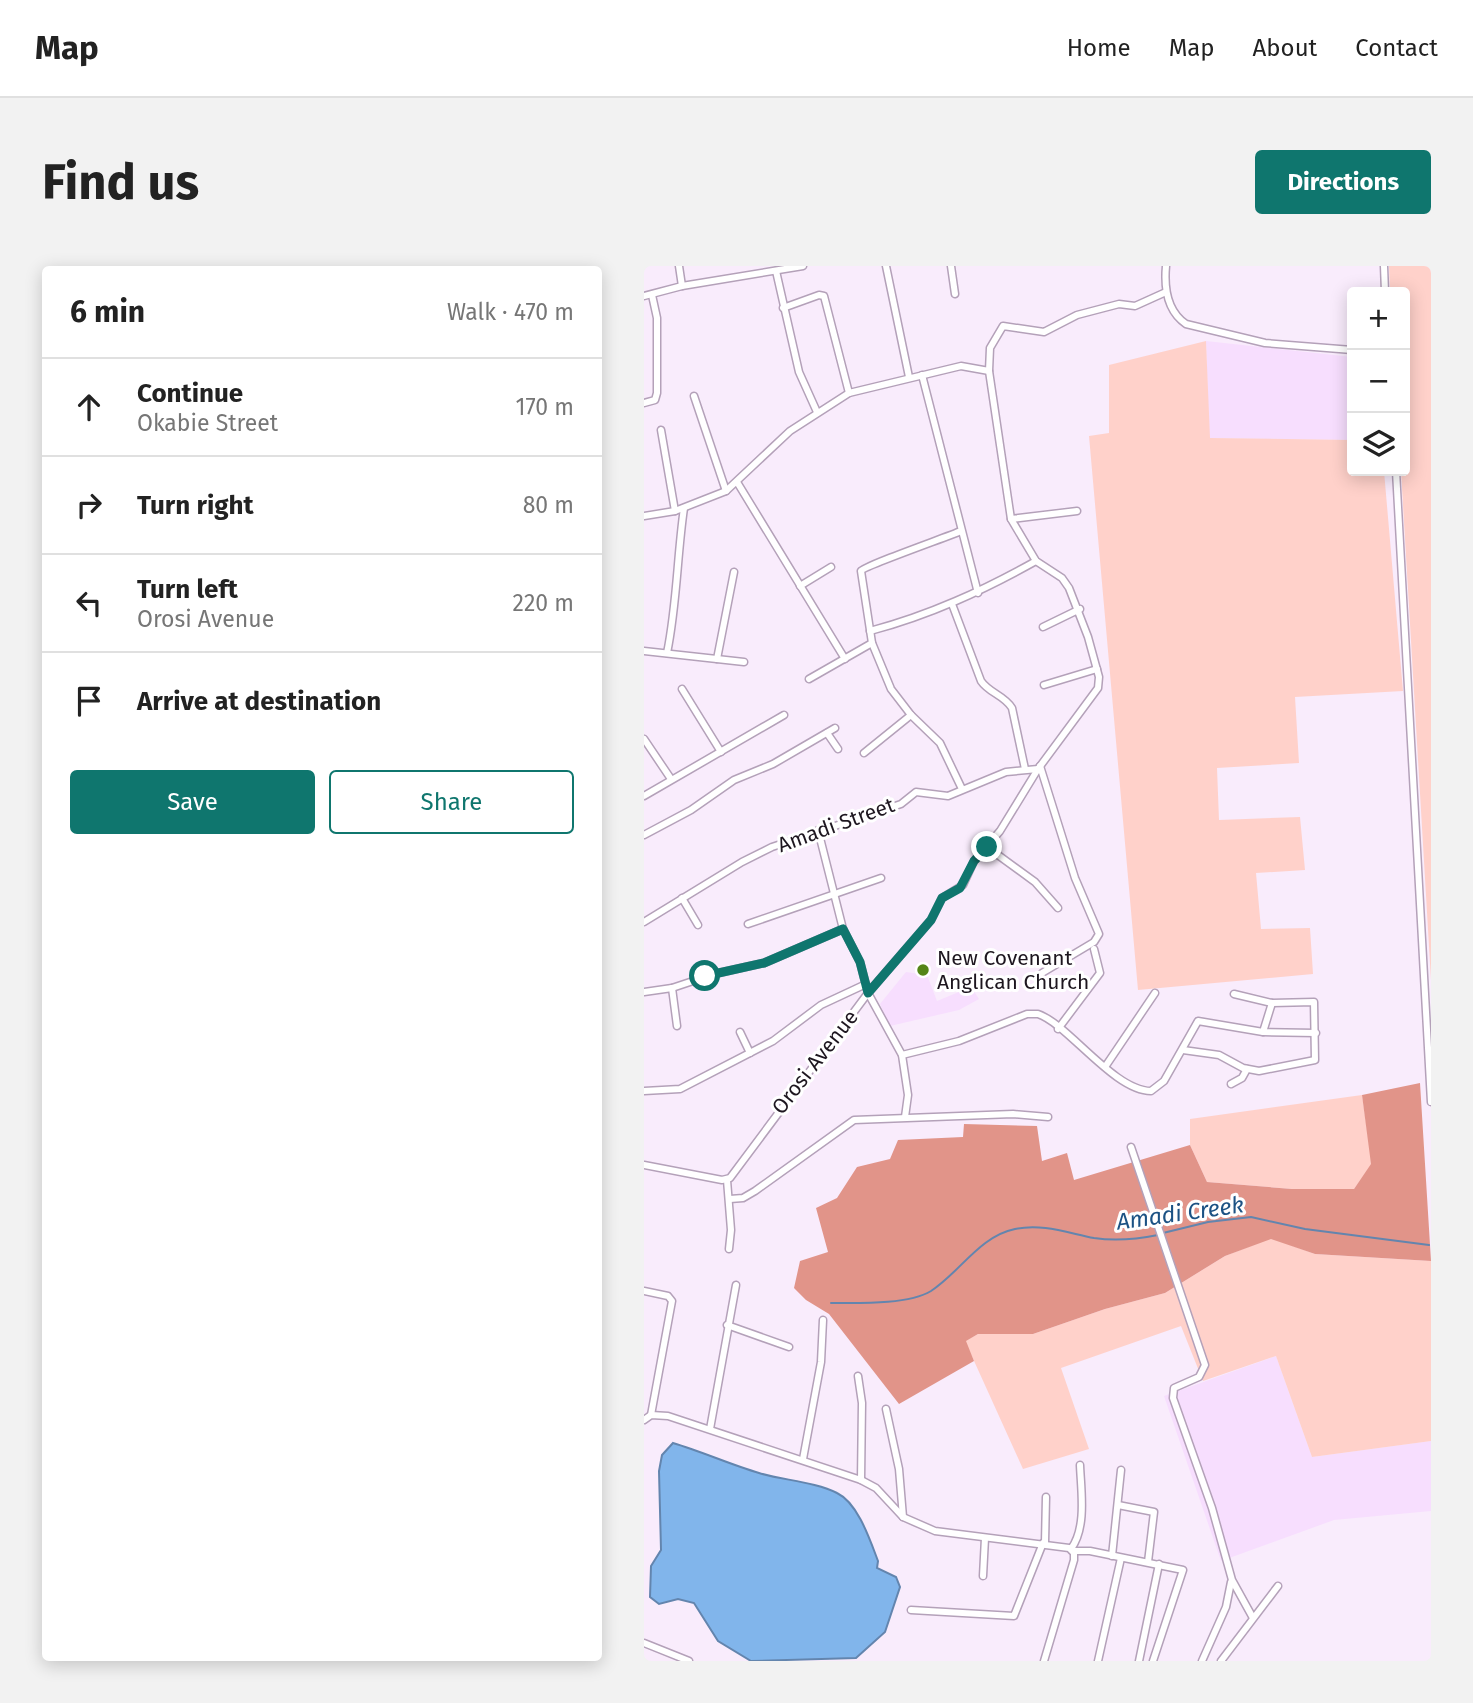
<!DOCTYPE html>
<meta charset="utf-8">
<style>
:root{--surface:#fff;--page:#f2f2f2;--text:#222;--muted:#767676;--line:#e0e0e0;--accent:#0f766e}
body{margin:0;font-family:"Fira Sans",sans-serif;background:var(--page);color:var(--text)}
.controls{position:absolute;right:21px;top:21px;display:grid;overflow:hidden;border-radius:7px;box-shadow:0 4px 18px #0003}
.controls button{width:63px;height:63px;display:grid;place-items:center;padding:0;border:0;border-bottom:2px solid var(--line);background:var(--surface);color:var(--text);font:35px sans-serif}
.stop{position:absolute;width:21px;height:21px;margin:-16px;border:5px solid #0f766e;border-radius:50%;background:#fff}
.stop.end{background:#0f766e;border-color:#fff;box-shadow:0 2px 7px #0008}
.list{margin:0;padding:0;list-style:none}
h2{display:flex;justify-content:space-between;align-items:center;height:91px;margin:0;padding:0 28px;font-size:30px}
h2 small{font-size:23px;font-weight:400;color:var(--muted)}
.list li{display:grid;grid-template-columns:46px 1fr auto;gap:21px;align-items:center;box-sizing:border-box;height:98px;padding:0 28px;border-top:2px solid var(--line)}
.list b{display:block;font-size:26px;white-space:nowrap}
.list p{margin:0;font-size:23px;white-space:nowrap;color:var(--muted)}
.list em{font-size:23px;font-style:normal;color:var(--muted)}
.actions{display:flex;gap:14px;padding:21px 28px}
.actions a{flex:1;padding:16px 0;border:2px solid var(--accent);border-radius:7px;text-align:center;font-size:24px;color:var(--accent)}
.actions .main{background:var(--accent);color:#fff}
.icon{flex:none;width:38px;height:38px;fill:none;stroke:currentColor;stroke-width:2;stroke-linecap:round;stroke-linejoin:round}
.map{position:relative;flex:none;width:787px;height:1395px;overflow:hidden;border-radius:7px}
header{display:flex;align-items:center;gap:42px;box-sizing:border-box;height:98px;padding:0 35px;background:var(--surface);border-bottom:2px solid var(--line)}
header strong{font-size:33px}
nav{display:flex;gap:38px;margin-inline-start:auto;font-size:24px}
.intro{display:flex;align-items:center;justify-content:space-between;box-sizing:border-box;height:168px;padding:0 42px}
h1{margin:0;font-size:49px}
.button{padding:18px 32px;border-radius:7px;background:var(--accent);color:#fff;font-size:24px;font-weight:700}
main{display:flex;gap:42px;padding:0 42px}
aside{flex:1;background:var(--surface);border-radius:7px;box-shadow:0 4px 18px #0003}
.map>svg:first-child{display:block}
.built{fill:#f7defe}
.green{fill:#ffd1ca}
.forest{fill:#e19489}
.water{fill:#81b5eb;stroke:#6385ae;stroke-width:2}
.lines{fill:none;stroke-linecap:round;stroke-linejoin:round}
.stream{stroke:#6385ae;stroke-width:2}
.street-casing{stroke:#b4a1b9;stroke-width:9}
.street{stroke:#fff;stroke-width:6}
.route{stroke:#0f766e;stroke-width:9}
.poi-dot{fill:#548517;stroke:#fff;stroke-width:2.5}
.labels{text-anchor:middle;dominant-baseline:central;stroke-width:6;stroke-linejoin:round;paint-order:stroke}
.street-label{font-size:21px;fill:#1d161f;stroke:#fff}
.poi-label{font-size:21px;fill:#1d161f;stroke:#fff;text-anchor:start}
.water-label{font-size:23px;font-style:italic;fill:#1c5284;stroke:#fff}
</style>
<header>
<strong>Map</strong>
<nav><a>Home</a><a>Map</a><a>About</a><a>Contact</a></nav>
</header>
<div class="intro"><h1>Find us</h1><a class="button">Directions</a></div>
<main>
<aside>
<h2>6 min<small>Walk · 470 m</small></h2>
<ul class="list">
<li><svg class="icon" aria-label="ahead" viewBox="0 0 24 24"><path d="M12 20V5M6 11l6-6 6 6"/></svg><div><b>Continue</b><p>Okabie Street</p></div><em>170 m</em></li>
<li><svg class="icon" aria-label="right" viewBox="0 0 24 24"><path d="M7 20v-9h11M14 6l5 5-5 5"/></svg><div><b>Turn right</b></div><em>80 m</em></li>
<li><svg class="icon" aria-label="left" viewBox="0 0 24 24"><path d="M17 20v-9H6M10 6l-5 5 5 5"/></svg><div><b>Turn left</b><p>Orosi Avenue</p></div><em>220 m</em></li>
<li><svg class="icon" aria-label="arrive" viewBox="0 0 24 24"><path d="M6 21V4h12l-3 4 3 4H6"/></svg><div><b>Arrive at destination</b></div></li>
</ul>
<div class="actions"><a class="main">Save</a><a>Share</a></div>
</aside>
<div class="map">
<svg width="787" height="1395" viewBox="0 0 787 1395">
<rect width="100%" height="100%" fill="#f9ecfc"/>
<g class="built">
<path d="M562,75l146,16v83l-143,-2z"/>
<path d="M262,706l21,3 10,26 34,-14 8,12 -20,11 -69,16 -10,-22z"/>
<path d="M632,1090l36,101 119,-16v70l-97,9 -113,41 -57,-165z"/>
</g>
<g class="green">
<path d="M745,0h42v714l-30,-509h4v-179h-15z"/>
<path d="M562,75l4,97 142,2v31h32l19,220 -108,6 4,66 -82,5 2,52 81,-3 5,53 -49,3 5,56 49,-1 3,46 -175,16 -49,-554 20,-3v-68z"/>
<path d="M718,829l10,69 -18,25h-62l-85,-7 -17,-37v-26z"/>
<path d="M627,972l44,16 116,7v180l-119,16 -36,-101 -73,25 -22,-55 -120,42 28,81 -66,20 -58,-128 13,-7h55l72,-25 60,-16 60,-37z"/>
</g>
<path class="forest" d="M776,817l11,178 -116,-7 -44,-15 -46,17 -60,37 -60,16 -72,25h-55l-12,7 8,20 -75,43 -70,-90 -23,-14 -12,-12 6,-27 28,-9 -12,-44 21,-10 20,-31 33,-8 8,-19 65,-3 1,-13 73,2 5,35 25,-8 7,27 116,-35 17,37 85,7h62l17,-25 -9,-69z"/>
<path class="water" d="M29,1177c30,9 56,21 86,30 23,7 57,9 78,20 21,10 33,47 41,68l-1,7 19,9 4,10 -15,45 -29,26 -105,3 -33,-20 -24,-38 -16,-4 -19,5 -9,-7 1,-31 10,-16 -2,-79 3,-16z"/>
<g class="lines">
<g class="stream">
<path d="M519,967l45,-11 43,-5 54,12 124,16"/>
<path d="M187,1037c26,0 77,2 100,-12 29,-19 49,-55 84,-62 27,-6 53,4 79,9 20,3 44,1 64,-3"/>
</g>
<g class="street-casing">
<g id="street">
<path d="M35,0l3,20"/>
<path d="M242,0l23,111"/>
<path d="M307,0l4,28"/>
<path d="M522,0c-2,22 1,45 20,58l79,19 87,7"/>
<path d="M740,0l1,26"/>
<path d="M132,5l23,101 18,40"/>
<path d="M0,30l38,-10 121,-20"/>
<path d="M139,42l36,-13 5,1 25,97"/>
<path d="M278,109l56,218"/>
<path d="M50,130l32,95"/>
<path d="M0,137l11,-3 2,-7v-75l-5,-23"/>
<path d="M17,164l14,81"/>
<path d="M752,205l35,631"/>
<path d="M93,216l108,177"/>
<path d="M0,250l31,-5 51,-20 64,-60 59,-38 112,-27 28,5"/>
<path d="M367,253l66,-8"/>
<path d="M317,265c-14,6 -97,35 -100,40l11,72 19,46 20,26 29,28 22,46"/>
<path d="M156,320l31,-19"/>
<path d="M308,338l29,77c8,12 23,14 31,27l13,61"/>
<path d="M399,361l37,-18"/>
<path d="M226,365c60,-16 112,-40 166,-70"/>
<path d="M0,385l100,11"/>
<path d="M23,387c10,-48 10,-97 17,-145"/>
<path d="M73,393l17,-87"/>
<path d="M165,413l63,-36"/>
<path d="M400,419l53,-16"/>
<path d="M38,423l39,63"/>
<path d="M183,467l11,16"/>
<path d="M0,473l27,40"/>
<path d="M220,487l47,-38"/>
<path d="M396,500l35,112 24,56 -5,8 -52,31"/>
<path d="M0,530l140,-81"/>
<path d="M174,564l25,99 17,33 8,31 34,62 6,40 -3,22"/>
<path d="M0,569l47,-25 43,-30 39,-16 62,-36"/>
<path d="M343,581l48,35 23,26"/>
<path d="M38,632l16,27"/>
<path d="M0,656l98,-60 30,-15 129,-43 15,-12 32,4 58,-24 32,-3"/>
<path d="M104,658l133,-46"/>
<path d="M28,722l5,38"/>
<path d="M0,726l28,-4 42,-14 50,-11 79,-34"/>
<path d="M414,763l42,-56 -6,-24"/>
<path d="M96,766l10,21"/>
<path d="M619,766l9,-29"/>
<path d="M539,784l36,5 24,13 16,3 56,-11 -1,-58 -42,1 -38,-9"/>
<path d="M258,789l57,-14 68,-27h11c30,10 76,77 113,77l13,-10 34,-60 65,11 53,1"/>
<path d="M461,801l50,-74"/>
<path d="M587,818l11,-6 5,-9"/>
<path d="M0,825l36,-2 93,-48 48,-36 45,-21"/>
<path d="M487,881l74,218 -6,12 -25,11 -1,10 39,110 20,72 21,38"/>
<path d="M0,899l78,15 8,-2 138,-185 63,-73 11,-22 21,-13 11,-24 26,-30 38,-62 60,-81 1,-11 -11,-40 -19,-49 -7,-10 -26,-17 -25,-42 -22,-148 1,-23 13,-22 41,6 33,-17 42,-11 16,2 31,-14"/>
<path d="M83,914l4,50 -2,19"/>
<path d="M86,933l13,-1 12,-7 99,-71 159,-6 35,3"/>
<path d="M0,1025l24,5 4,5 -21,114"/>
<path d="M83,1059l62,22"/>
<path d="M214,1110l4,27 -1,77"/>
<path d="M242,1143l13,60 4,48"/>
<path d="M0,1154l7,-5 17,1 193,64 15,8 27,29 32,14 134,17 5,5v7l-30,101"/>
<path d="M66,1163l26,-144"/>
<path d="M159,1193l18,-97 2,-42"/>
<path d="M474,1239l36,7 -6,50"/>
<path d="M401,1277l1,-46"/>
<path d="M427,1283c16,-22 10,-58 9,-84"/>
<path d="M430,1285h16l93,19 -30,91"/>
<path d="M468,1290l9,-86"/>
<path d="M339,1310l2,-38"/>
<path d="M267,1344l103,6 29,-73"/>
<path d="M0,1377l45,18"/>
<path d="M454,1395l23,-103"/>
<path d="M495,1395l20,-97"/>
<path d="M558,1395l24,-54 5,-25"/>
<path d="M577,1395l57,-75"/>
</g>
</g>
<use href="#street" class="street"/>
</g>
<g class="lines">
<path class="route" d="M61,710l59,-13 79,-34 17,33 8,31 63,-73 11,-22 18,-10 14,-27 13,-14"/>
</g>
<circle class="poi-dot" cx="279" cy="704" r="7"/>
<g class="labels">
<g class="street-label">
<text transform="translate(192 559) rotate(-20)">Amadi Street</text>
<text transform="translate(171 796) rotate(-52)">Orosi Avenue</text>
</g>
<g class="poi-label">
<text x="293" y="692">New Covenant<tspan x="293" dy="24">Anglican Church</tspan></text>
</g>
<g class="water-label">
<text transform="translate(536 947) rotate(-8)">Amadi Creek</text>
</g>
</g>
</svg>
<div class="controls">
<button>+</button>
<button>−</button>
<button><svg class="icon" aria-label="layers" viewBox="0 0 24 24"><path d="M12 4l9 5-9 5-9-5zM3 14l9 5 9-5"/></svg></button>
</div>
<div class="stop" style="left:61px;top:710px"></div>
<div class="stop end" style="left:343px;top:581px"></div>
</div>
</main>
